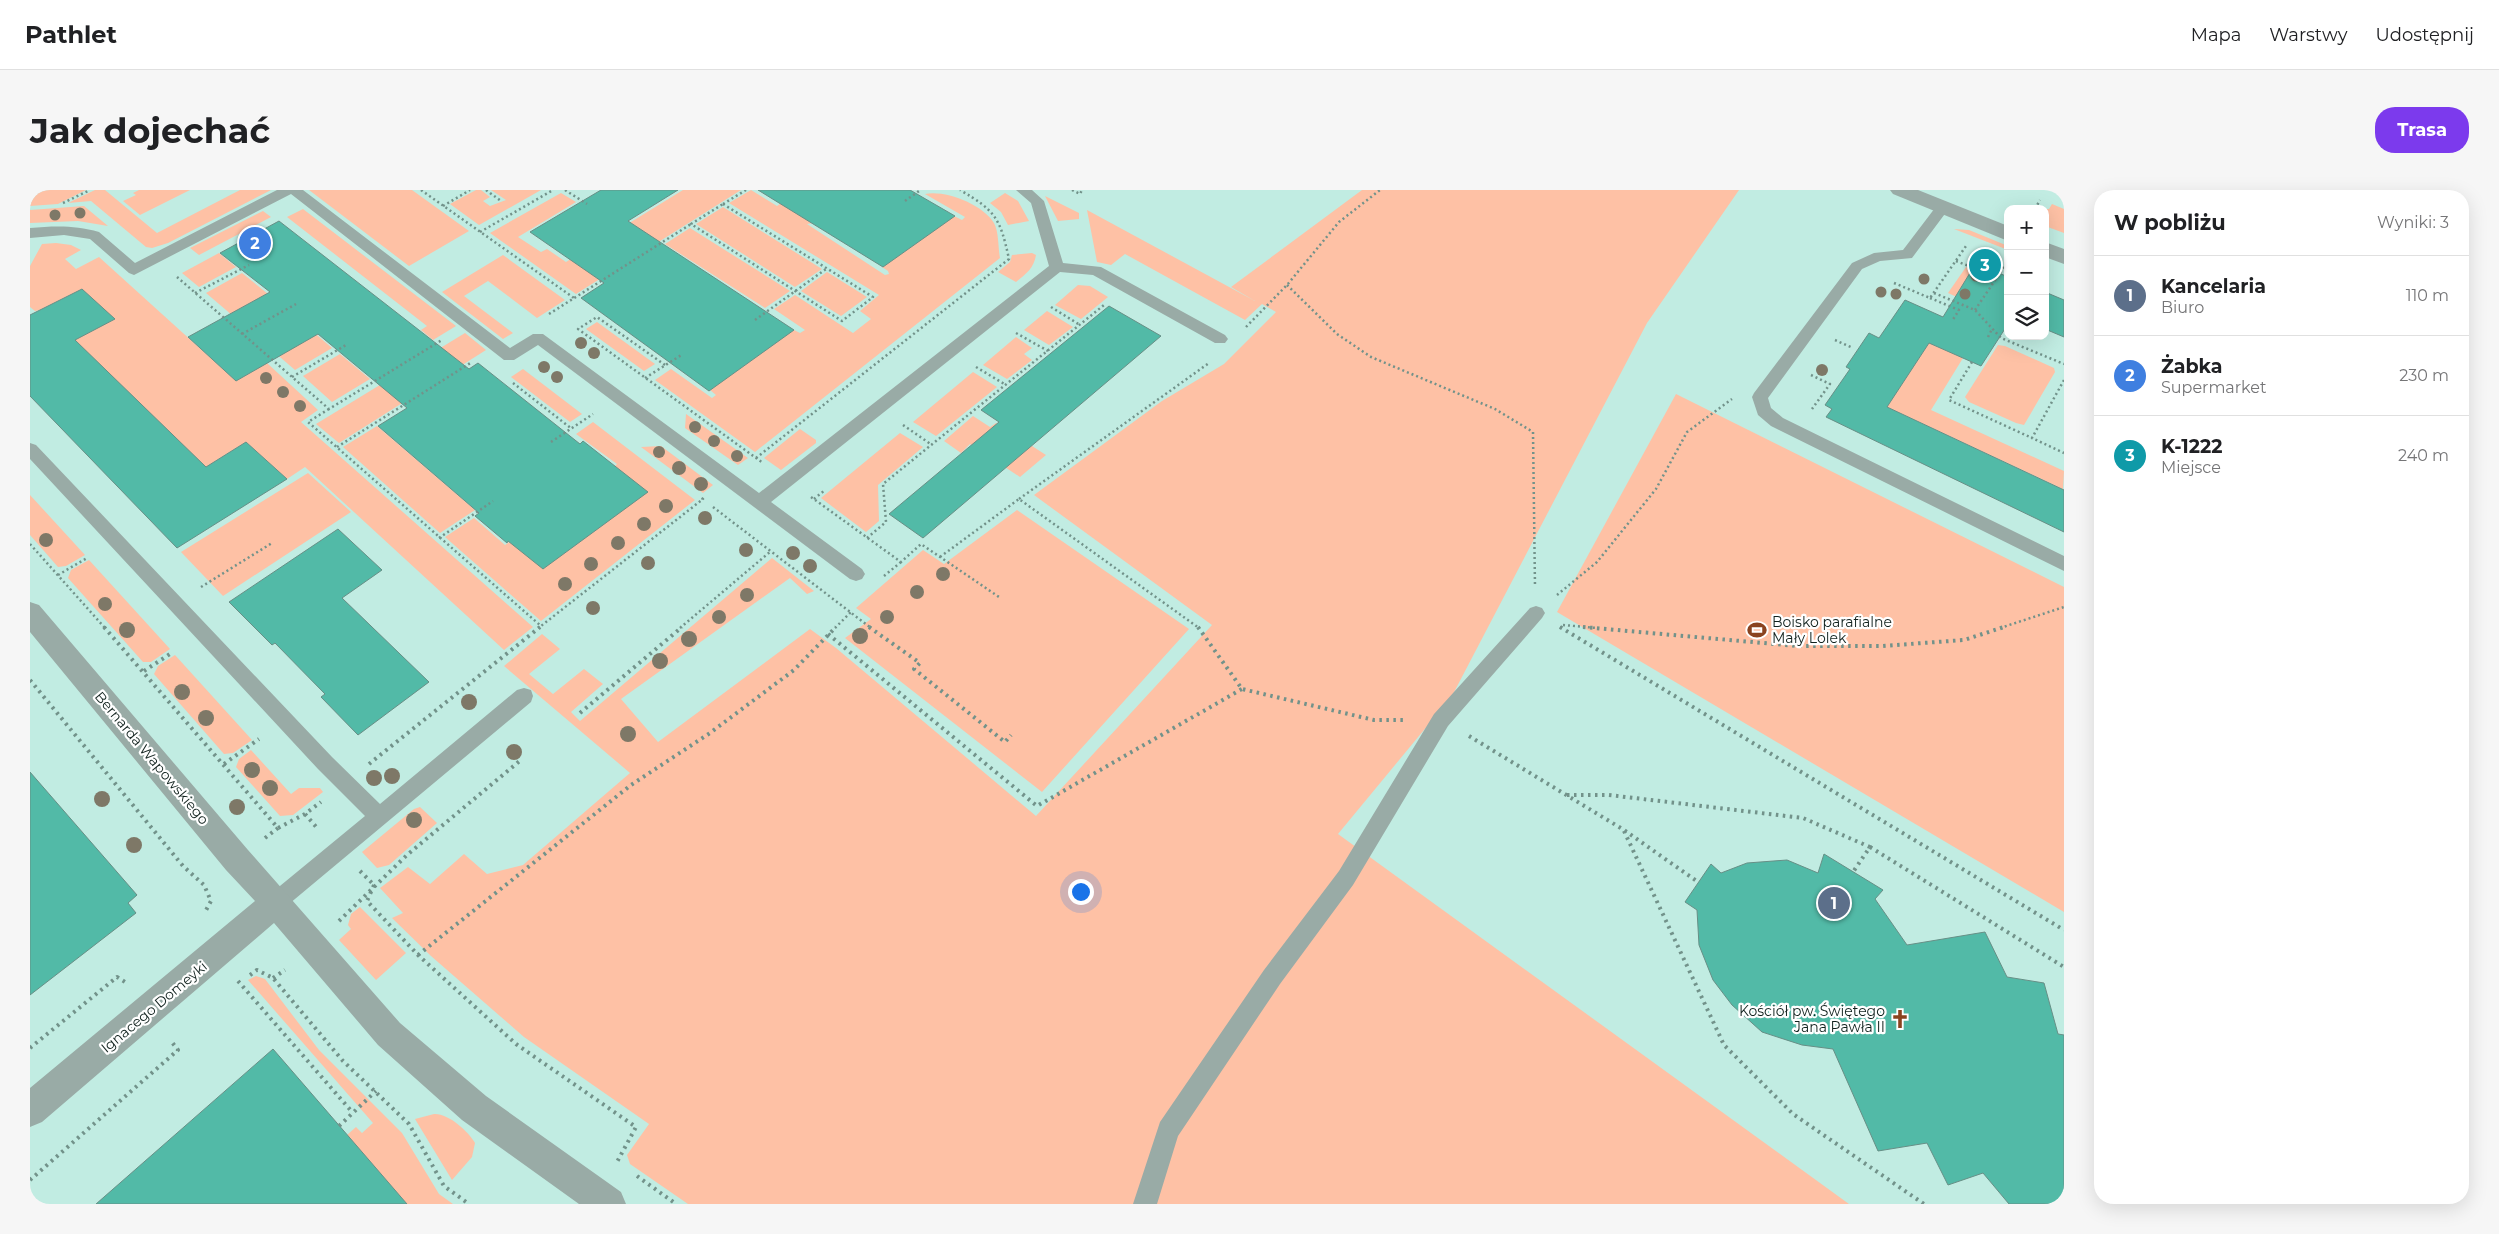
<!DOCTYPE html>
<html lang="pl">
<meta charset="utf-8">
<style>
:root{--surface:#fff;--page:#f6f6f6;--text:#202124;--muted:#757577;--line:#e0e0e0;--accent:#7c3aed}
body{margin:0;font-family:Montserrat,sans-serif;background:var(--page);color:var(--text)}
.controls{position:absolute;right:15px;top:15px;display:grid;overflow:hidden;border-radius:10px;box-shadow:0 5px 20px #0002}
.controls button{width:45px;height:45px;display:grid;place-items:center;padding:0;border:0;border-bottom:1px solid var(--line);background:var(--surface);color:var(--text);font:25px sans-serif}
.you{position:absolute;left:1050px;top:701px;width:18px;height:18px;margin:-12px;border:4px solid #fff;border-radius:50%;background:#1a73e8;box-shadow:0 0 0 8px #1a73e833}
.badge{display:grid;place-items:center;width:32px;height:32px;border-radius:50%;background:var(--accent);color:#fff;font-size:16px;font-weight:700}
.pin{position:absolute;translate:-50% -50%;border:2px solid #fff;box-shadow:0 1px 5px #0006}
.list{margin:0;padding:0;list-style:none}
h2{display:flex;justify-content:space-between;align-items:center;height:65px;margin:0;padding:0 20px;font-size:21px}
h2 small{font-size:16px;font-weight:400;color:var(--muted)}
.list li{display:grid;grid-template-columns:32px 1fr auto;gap:15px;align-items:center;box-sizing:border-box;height:80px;padding:0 20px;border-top:1px solid var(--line)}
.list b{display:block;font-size:19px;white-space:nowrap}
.list p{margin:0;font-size:16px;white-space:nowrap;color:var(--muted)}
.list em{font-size:16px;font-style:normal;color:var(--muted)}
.icon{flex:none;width:28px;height:28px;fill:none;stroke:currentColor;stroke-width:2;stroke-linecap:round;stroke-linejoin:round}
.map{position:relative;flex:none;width:2034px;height:1014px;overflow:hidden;border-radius:20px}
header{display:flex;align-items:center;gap:30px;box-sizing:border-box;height:70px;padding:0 25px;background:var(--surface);border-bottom:1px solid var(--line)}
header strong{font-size:24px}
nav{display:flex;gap:28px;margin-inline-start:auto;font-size:18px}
.intro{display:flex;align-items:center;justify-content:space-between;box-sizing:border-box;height:120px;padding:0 30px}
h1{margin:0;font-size:35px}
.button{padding:12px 22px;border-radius:20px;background:var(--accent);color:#fff;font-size:18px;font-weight:700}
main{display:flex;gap:30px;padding:0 30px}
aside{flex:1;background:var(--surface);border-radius:20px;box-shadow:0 5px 20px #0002}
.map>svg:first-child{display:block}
.green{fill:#fec1a5}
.building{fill:#52baa7;stroke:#678f86}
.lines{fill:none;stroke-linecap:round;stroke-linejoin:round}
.path-far1{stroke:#72928a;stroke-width:2.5;stroke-dasharray:2 3;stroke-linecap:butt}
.path{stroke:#72928a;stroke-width:4;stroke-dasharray:2.5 4.5;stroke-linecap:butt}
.lane{fill:#99aba6;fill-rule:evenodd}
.street{fill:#99aba6;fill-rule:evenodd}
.tree{fill:#7e7867}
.labels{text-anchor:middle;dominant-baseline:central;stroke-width:4.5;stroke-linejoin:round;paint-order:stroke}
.poi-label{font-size:14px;fill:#10211d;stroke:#fff;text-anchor:start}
.street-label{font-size:14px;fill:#10211d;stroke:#fff}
</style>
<header>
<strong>Pathlet</strong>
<nav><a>Mapa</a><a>Warstwy</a><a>Udostępnij</a></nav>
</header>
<div class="intro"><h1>Jak dojechać</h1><a class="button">Trasa</a></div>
<main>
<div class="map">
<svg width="2034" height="1014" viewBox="0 0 2034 1014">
<rect width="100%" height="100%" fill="#c1ece2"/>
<g class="green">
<path d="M0,0h56l-28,14 -28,2z"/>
<path d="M65,0h10l52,43 83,-43h31l-103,53 -16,5 -6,-1 -55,-46 -23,2z"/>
<path d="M109,0h51l-50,25 -17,-14 13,-6 -3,-2z"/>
<path d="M279,0h103l57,41 -60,35z"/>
<path d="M446,0h5l9,7 -7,4 7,5 16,-6 -15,-10h50l-62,35 -29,-21z"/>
<path d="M653,0h58l-165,104 -86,-61 71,-40 15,9 -58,35 23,15 6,-3 19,13z"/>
<path d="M721,0l26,16 24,-16 12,33 -6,1 78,51 4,-1 -1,-3 -6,-4 72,-51 8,4 3,-3 -40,-23c21,-4 57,10 69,29 5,9 4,25 6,35l-245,194 -100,-72 16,-11 41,29 4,-3 -6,-5 84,-60 6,3 5,-3 -31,-21 21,-14 58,38 18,-14 -11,-8 19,-16 -150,-92z"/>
<path d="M1332,0h377l-92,133 -195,373 -114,138 511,370h-1161l-58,-40 -3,-9 22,-31 -125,-87 -93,-81 -39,-38 11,-5 -23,-25 28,-21 22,17 34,-30 23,20 36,-9 107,-92 -126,-107 38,-32 18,15 -31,25 24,20 31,-25 19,15 -32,28 9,9 192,-163 42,33 -7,3 -17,-16 -169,121 37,43 152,-113 26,19 200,168 176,-191 -178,-130 128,-94 62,-37 52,-52 -14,-8 -17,16 -120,-66 -14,11 -14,-3 -10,-52 168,91 -24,-14z"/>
<path d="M975,3l13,8 11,20 -21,4 -7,-13 -11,-9z"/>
<path d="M1015,6l34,17v6l-21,2z"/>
<path d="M2022,14l12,5v24l-19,-7v-17h4z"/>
<path d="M54,16l24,20 -30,-5 -48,2v-13z"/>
<path d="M693,17l99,62 -27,18 -99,-63z"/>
<path d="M273,19l153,117 -23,14 -12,-10 6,-4 -140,-109z"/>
<path d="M233,21l8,6 -72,38 -9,-7z"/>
<path d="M660,38l100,63 -25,17 -100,-64z"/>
<path d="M1924,39l15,1 39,16v4z"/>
<path d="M26,53l15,2 10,5 -16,9 11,10 23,-12 137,124 31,-18 51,47 -17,12 232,205 -29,23 -199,-183 -18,12 -41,-37 -31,19 -10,10 -134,-131 43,-21 -32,-30 -42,21 -5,1 -5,-4v-41l12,-22z"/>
<path d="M189,63l17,14 -37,20 -17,-14z"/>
<path d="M1002,63l4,2c-2,13 -10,19 -20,27l-18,-10 12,-10 2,-7z"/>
<path d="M473,65l62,45 -28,18 -49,-37 -24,15 49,37 -10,6 -61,-47z"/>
<path d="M1936,77l24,10 -18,27 -24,-11z"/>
<path d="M797,82l40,25 -26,19 -40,-25z"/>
<path d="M212,83l41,33 -37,21 -40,-34z"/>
<path d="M1048,95l12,1 18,11 -27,22 -26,-14z"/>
<path d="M1017,121l26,16 -24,18 -25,-15z"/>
<path d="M260,122l42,36 -37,22 -42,-36z"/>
<path d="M567,132l58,42 -11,7 -58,-42z"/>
<path d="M435,143l21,17 -147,93 -23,-19z"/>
<path d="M986,147l16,11 -8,6 8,6 -25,19 -24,-14z"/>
<path d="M1899,153l34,15 -32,52 133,61 -1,18 -176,-82z"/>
<path d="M1968,155l7,1 49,22 1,4 -31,53 -8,-2 -47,-21 -4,-5z"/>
<path d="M310,164l30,25 -38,23 -29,-26z"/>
<path d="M493,179l59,45 -12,8 -59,-45z"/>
<path d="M943,182l24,15 -61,49 -23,-14z"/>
<path d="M1646,204l388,193v325l-507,-300z"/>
<path d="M656,224l62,44 -10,7 -53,-37z"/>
<path d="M943,226l17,11 6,-4 50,32 -26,22 -50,-33 -9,9 -17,-12z"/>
<path d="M563,232l102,78 -154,121 -96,-84 29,-19 31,27 110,-79 2,-2 -41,-30z"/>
<path d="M347,236l98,84 -35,23 -97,-86z"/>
<path d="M770,239l16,11v3l-35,27 -17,-12z"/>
<path d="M870,243l23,14 -45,38 1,36 -13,11 -45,-34z"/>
<path d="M631,256l52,39 -10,8 -62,-46z"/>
<path d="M278,283l43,39 -128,84 -42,-44z"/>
<path d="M0,305l55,60 -19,11 -8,1 -28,-32z"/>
<path d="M987,320l172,119 -147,163 -197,-154 26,-19 -15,-11 67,-58 21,14z"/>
<path d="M59,370l81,89 -19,13h-8l-75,-84 3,-8z"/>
<path d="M145,465l77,85 -19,13 -9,1 -70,-80 4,-8z"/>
<path d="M221,560l40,44 8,-6h21l3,4 -30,23 -13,1 -44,-49 3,-8z"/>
<path d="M390,617l17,16 -48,42 -12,3 -15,-16 52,-43z"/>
<path d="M330,717l46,46 -30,27 -37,-40 12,-11 -3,-4 3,-11z"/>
<path d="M226,786l9,3 54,71 83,83 37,61 14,10h-46l-60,-69 9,-8 6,6 11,-10 -125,-143z"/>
<path d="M404,924c14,-1 34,17 41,29l-3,14 -20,23 -37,-61z"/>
</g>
<g class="building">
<path d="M571,0h77l-50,31 166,109 -85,61 -128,-93 23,-15 -74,-51z"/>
<path d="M728,0h152l45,26 -72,51z"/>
<path d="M249,31l190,148 9,-6 102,81 3,-3 65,51 -105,77 -35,-28 -1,2 -32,-27 4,-3 -101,-87 29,-18 -89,-74 -82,47 -48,-44 82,-45 -50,-39z"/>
<path d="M1946,73l32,14v47l-27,42 -52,-23 -42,64 177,83v42l-238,-115 6,-8 -7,-4 25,-36 -4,-2 23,-34 10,5 26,-38 38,17z"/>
<path d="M52,99l33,30 -40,21 131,127 40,-25 41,37 -110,69 -147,-152v-81z"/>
<path d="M2015,102l19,8v37l-19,-8z"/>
<path d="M1079,116l52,30 -238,202 -34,-24 110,-92 -18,-12z"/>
<path d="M308,339l44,41 -40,28 87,84 -71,53 -37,-38 4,-3 -50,-51 -3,2 -43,-43z"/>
<path d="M0,582l107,123 -9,8 8,10 -106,82z"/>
<path d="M1794,664l59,36 -8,9 32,46 78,-13 22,45 37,6 14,51 6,1v169h-55l-26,-31 -35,12 -21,-42 -49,8 -45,-102 -31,-4 -40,-13 -30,-27 -19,-25 -14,-35 -2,-35 -12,-8 26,-38 10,9 26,-10 40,-3 31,13z"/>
<path d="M243,859l134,155h-311z"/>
</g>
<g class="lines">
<g class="path-far1">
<path d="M391,0l153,108"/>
<path d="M456,0l15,11"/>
<path d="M535,0l22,14"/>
<path d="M1042,0l8,4 2,-4"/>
<path d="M875,11l14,-10 -2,-1"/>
<path d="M33,13l27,-13"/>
<path d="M693,14l23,-14"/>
<path d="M693,14l150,93 -31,24 -151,-97z"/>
<path d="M413,16l27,-16"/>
<path d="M2005,19l5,-9"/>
<path d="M450,42l73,-42"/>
<path d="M1926,71l41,16"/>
<path d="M147,87l152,132 113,-69"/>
<path d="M1864,93l36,15 36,-52"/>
<path d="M1257,95l50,49 34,23 124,52 38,23 2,155"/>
<path d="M165,103l54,-28"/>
<path d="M1904,103l41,17 26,28 63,26"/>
<path d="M1900,108l29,12 -7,11"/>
<path d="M1021,117l29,18"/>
<path d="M1945,120l33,-49"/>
<path d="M519,124l142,-90"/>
<path d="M725,130l71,-51"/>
<path d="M1216,137l41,-42 52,-63 41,-32"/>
<path d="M986,143l32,18"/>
<path d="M212,144l54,-30"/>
<path d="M1958,147l4,-8"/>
<path d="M1805,150l18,8"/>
<path d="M1942,172l-23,38 83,38"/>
<path d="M635,175l-68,-48 -19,12 185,134"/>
<path d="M946,177l30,18"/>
<path d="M1781,185l19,9 -18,25"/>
<path d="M262,187l54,-32"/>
<path d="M615,188l38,-24"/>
<path d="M2034,190l-32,58 32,15"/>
<path d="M483,193l59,46"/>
<path d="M299,219l-21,13 233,204 162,-127 -3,-2"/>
<path d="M873,235l29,20"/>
<path d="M521,252l42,-28"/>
<path d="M307,257l135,-85"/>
<path d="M726,268l253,-199c-9,-41 -13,-48 -49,-69"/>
<path d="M781,307l90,65 20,-18 78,53"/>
<path d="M784,309l11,-9"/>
<path d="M989,309l190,-136"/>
<path d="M683,317l158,121"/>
<path d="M409,348l54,-37"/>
<path d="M837,348l19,-16 -3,-38 221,-179"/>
<path d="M0,354l75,84"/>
<path d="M910,367l79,-58 180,129"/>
<path d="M28,385l29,-17"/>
<path d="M854,386l17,-14"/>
<path d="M171,397l71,-44"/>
<path d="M1527,405l40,-33 59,-73 31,-57 45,-33"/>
<path d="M1533,435l34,3"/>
<path d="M1530,437l2,1"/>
<path d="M508,438l3,-2"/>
<path d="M650,438l91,-77"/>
<path d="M805,438l16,-16"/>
<path d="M1970,438l64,-21"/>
</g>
<g class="path">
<path d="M74,437l174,201 27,-14 16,-12"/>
<path d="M839,437l51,36 -6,6 91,73 6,-7"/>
<path d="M1168,437l44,62 132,31h30"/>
<path d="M1530,437l504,303"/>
<path d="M1553,437l214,19h85l82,-6 40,-13"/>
<path d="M798,444l209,172 205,-117"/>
<path d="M114,481l29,-19"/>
<path d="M0,490l153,186 21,19 7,16 -6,11"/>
<path d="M550,523l102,-86"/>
<path d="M1439,546l155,94 74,52"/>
<path d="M194,574l35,-25"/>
<path d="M339,574l171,-137"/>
<path d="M1537,605h42l194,23 67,29 -17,25"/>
<path d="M275,624l13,15"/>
<path d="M1594,641l100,214 69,69 131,90"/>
<path d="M235,648l13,-10"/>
<path d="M1840,657l194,120"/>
<path d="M330,681l14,14"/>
<path d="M344,695l-7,16 51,54 98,89 120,83 -19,35"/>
<path d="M309,731l68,-66 115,-96"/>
<path d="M388,765l213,-170 79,-52 84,-63 42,-43"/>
<path d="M220,785l7,-5 16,8 70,83 66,63 35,62 25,18"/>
<path d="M243,788l12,-8"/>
<path d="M208,791l115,132"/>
<path d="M0,858l87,-71 8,5"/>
<path d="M309,936l37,-35"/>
<path d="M607,986l39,28"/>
<path d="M0,990l148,-130 -7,-9"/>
</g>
<g class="lane">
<path d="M247,0h26l207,158 23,-14h10l216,159 290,-227 -18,-63 -15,-13h16l12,11 19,62 38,4 124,68 3,4 -3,4h-10l-122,-68 -33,-3 -289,230 91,67 3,5 -3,5 -6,2 -6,-2 -312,-234 -24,15h-10l-213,-166 -157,81 -5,-2 -39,-34 -26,-4 -34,3v-10c24,-2 45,-3 69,4l36,31z"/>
<path d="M1913,13l7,4 -38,51 -32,3 -18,8 -94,129 3,10 12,10 281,138v15l-293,-145 -13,-11 -6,-18 2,-4 98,-130 22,-10 29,-3 35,-46z"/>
<path d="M0,253l6,2 296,312 48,47 137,-114 7,-2 7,2 2,6 -2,6 -248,207 -7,3 -7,-3 -3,-7 3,-7 96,-79 -47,-47 -288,-310z"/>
<path d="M1506,416l6,2 3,5 -3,5 -94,108 -95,159 -73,99 -102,152 -21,68h-24l27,-82 104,-152 75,-99 95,-157 96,-106z"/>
</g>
<g class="street">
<path d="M1860,0h28l90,36v15l-115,-47z"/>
<path d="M2015,52l19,7v15l-19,-7z"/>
<path d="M0,412l9,3 209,245 152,173 86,73 135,96 5,12h-47l-117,-84 -84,-75 -104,-122 -232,199 -12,5v-39l225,-187 -29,-31 -196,-238z"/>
</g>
</g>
<g class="tree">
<circle cx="50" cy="23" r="5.5"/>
<circle cx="25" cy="25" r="5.5"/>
<circle cx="1960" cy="65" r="5.5"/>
<circle cx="1946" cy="86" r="5.5"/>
<circle cx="1894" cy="89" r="5.5"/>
<circle cx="1851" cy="102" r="5.5"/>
<circle cx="1866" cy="104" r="5.5"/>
<circle cx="1935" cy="104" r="5.5"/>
<circle cx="551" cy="153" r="6"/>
<circle cx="564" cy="163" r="6"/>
<circle cx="514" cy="177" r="6"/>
<circle cx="1792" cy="180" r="6"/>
<circle cx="527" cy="187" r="6"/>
<circle cx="236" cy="188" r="6"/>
<circle cx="253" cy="202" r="6"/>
<circle cx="270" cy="216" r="6"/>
<circle cx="665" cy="237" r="6"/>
<circle cx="684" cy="251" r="6"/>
<circle cx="629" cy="262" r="6"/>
<circle cx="707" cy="266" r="6"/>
<circle cx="649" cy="278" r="7"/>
<circle cx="671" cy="294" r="7"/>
<circle cx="636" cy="316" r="7"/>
<circle cx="675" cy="328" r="7"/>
<circle cx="614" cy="334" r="7"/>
<circle cx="16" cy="350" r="7"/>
<circle cx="588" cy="353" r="7"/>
<circle cx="716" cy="360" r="7"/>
<circle cx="763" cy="363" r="7"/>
<circle cx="618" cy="373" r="7"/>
<circle cx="561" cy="374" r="7"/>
<circle cx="780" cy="376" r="7"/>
<circle cx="913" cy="384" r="7"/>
<circle cx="535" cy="394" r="7"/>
<circle cx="887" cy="402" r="7"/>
<circle cx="717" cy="405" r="7"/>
<circle cx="75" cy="414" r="7"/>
<circle cx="563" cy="418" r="7"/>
<circle cx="689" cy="427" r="7"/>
<circle cx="857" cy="427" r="7"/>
<circle cx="97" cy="440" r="8"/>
<circle cx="830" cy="446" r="8"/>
<circle cx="659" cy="449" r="8"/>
<circle cx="630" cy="471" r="8"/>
<circle cx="152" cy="502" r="8"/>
<circle cx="439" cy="512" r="8"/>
<circle cx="176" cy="528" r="8"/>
<circle cx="598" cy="544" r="8"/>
<circle cx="484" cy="562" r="8"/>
<circle cx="222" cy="580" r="8"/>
<circle cx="362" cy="586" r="8"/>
<circle cx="344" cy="588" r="8"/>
<circle cx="240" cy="598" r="8"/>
<circle cx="72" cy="609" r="8"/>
<circle cx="207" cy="617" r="8"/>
<circle cx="384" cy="630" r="8"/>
<circle cx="104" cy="655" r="8"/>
</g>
<defs>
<g id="stadium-bare" transform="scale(1.5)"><path d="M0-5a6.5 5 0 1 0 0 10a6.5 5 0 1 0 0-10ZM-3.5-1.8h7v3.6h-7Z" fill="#8a431f" stroke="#fff" stroke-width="2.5" paint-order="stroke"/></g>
<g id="church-bare" transform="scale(1.5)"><path d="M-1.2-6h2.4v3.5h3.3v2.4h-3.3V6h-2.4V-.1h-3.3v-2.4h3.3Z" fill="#8a431f" stroke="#fff" stroke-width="2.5" paint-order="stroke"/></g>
</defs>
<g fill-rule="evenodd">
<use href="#stadium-bare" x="1727" y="440"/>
<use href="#church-bare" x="1870" y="829"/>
</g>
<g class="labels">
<g class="poi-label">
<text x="1742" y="432">Boisko parafialne<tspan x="1742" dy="16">Mały Lolek</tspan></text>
<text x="1855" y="821" text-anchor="end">Kościół pw. Świętego<tspan x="1855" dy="16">Jana Pawła II</tspan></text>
</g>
<g class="street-label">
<text transform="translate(122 568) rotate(50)">Bernarda Wapowskiego</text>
<text transform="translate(124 817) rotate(-40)">Ignacego Domeyki</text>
</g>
</g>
</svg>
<div class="controls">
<button>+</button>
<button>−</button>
<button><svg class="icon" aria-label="layers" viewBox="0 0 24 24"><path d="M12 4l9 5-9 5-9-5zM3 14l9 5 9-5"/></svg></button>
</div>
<div class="you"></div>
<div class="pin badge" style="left:1804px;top:713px;background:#5c6f8a">1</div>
<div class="pin badge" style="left:225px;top:53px;background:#3f7fe0">2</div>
<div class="pin badge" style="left:1955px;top:75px;background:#0f9aa8">3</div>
</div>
<aside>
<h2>W pobliżu<small>Wyniki: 3</small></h2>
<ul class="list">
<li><span class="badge" style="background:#5c6f8a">1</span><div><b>Kancelaria</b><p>Biuro</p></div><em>110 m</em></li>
<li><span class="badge" style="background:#3f7fe0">2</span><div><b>Żabka</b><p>Supermarket</p></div><em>230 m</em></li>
<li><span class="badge" style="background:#0f9aa8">3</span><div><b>K-1222</b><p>Miejsce</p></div><em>240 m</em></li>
</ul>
</aside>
</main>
